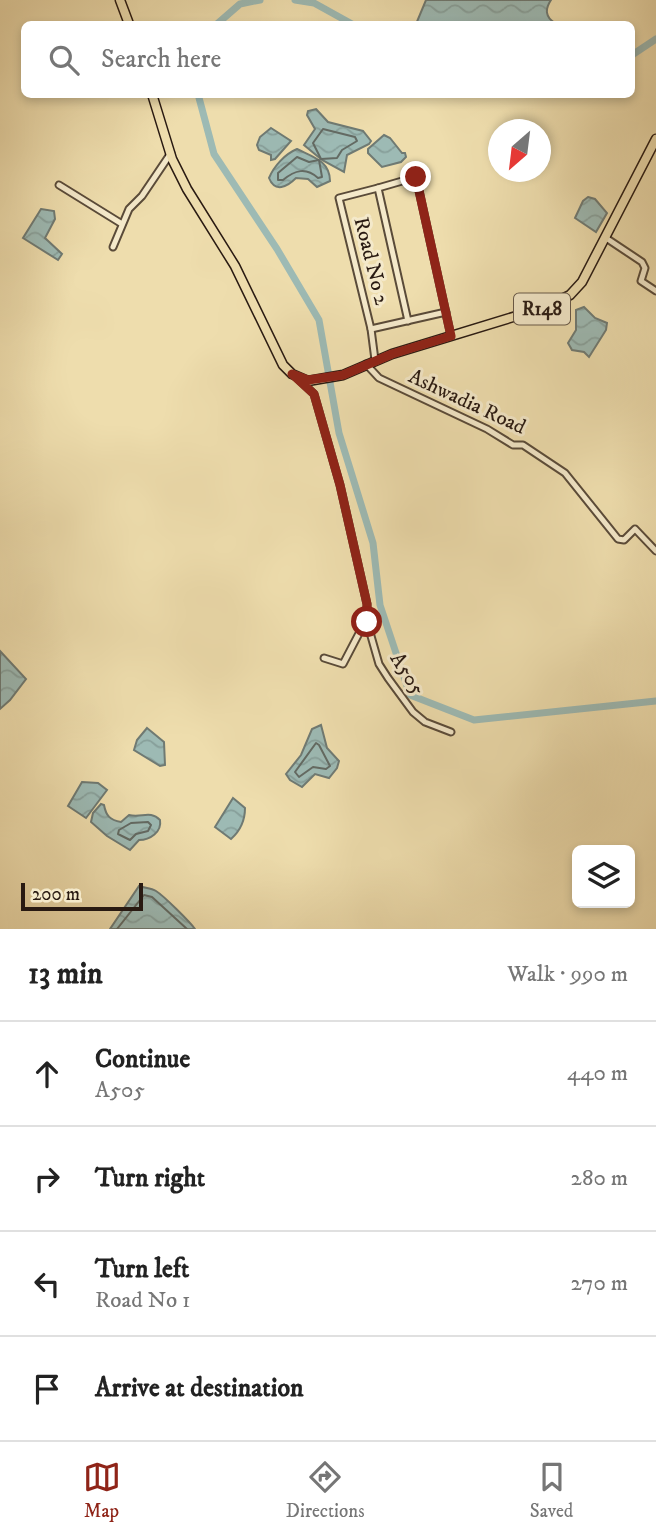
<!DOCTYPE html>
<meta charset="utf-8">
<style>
:root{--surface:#fff;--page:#f6f6f6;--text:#222;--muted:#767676;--line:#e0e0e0;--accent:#8f2418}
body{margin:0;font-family:"IM FELL DW Pica",serif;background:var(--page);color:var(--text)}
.controls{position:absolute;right:21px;bottom:21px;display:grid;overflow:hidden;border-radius:10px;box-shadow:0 4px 10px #0003}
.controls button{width:63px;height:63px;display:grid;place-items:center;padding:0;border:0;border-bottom:2px solid var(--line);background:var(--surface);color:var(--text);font:35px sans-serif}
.compass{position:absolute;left:488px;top:119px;width:63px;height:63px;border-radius:50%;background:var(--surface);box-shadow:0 4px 10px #0003;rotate:208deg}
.scale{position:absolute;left:21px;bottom:18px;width:122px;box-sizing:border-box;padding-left:7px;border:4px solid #291a12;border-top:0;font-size:19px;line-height:24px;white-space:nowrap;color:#291a12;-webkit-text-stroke:5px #f4e9ca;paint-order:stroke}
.stop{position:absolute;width:21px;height:21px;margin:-16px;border:5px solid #8f2418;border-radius:50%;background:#fff}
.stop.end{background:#8f2418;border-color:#fff;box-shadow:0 2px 7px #0008}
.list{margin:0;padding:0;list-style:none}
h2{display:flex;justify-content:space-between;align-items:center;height:91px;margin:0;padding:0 28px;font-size:30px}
h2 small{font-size:23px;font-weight:400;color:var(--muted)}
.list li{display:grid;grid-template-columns:46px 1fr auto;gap:21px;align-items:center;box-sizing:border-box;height:105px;padding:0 28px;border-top:2px solid var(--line)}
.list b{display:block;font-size:26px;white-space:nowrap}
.list p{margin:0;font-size:23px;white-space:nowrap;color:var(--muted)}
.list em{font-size:23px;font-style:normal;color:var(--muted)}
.icon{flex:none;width:38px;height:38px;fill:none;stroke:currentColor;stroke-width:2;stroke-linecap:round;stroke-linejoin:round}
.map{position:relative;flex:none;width:656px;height:929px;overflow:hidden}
.search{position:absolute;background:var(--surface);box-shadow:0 4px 10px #0003;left:21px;right:21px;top:21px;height:77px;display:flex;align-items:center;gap:18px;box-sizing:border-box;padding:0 24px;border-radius:10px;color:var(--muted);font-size:26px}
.sheet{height:511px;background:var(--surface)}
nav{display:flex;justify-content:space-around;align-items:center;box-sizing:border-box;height:98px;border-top:2px solid var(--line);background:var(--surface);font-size:19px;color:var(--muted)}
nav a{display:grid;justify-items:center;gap:4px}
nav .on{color:var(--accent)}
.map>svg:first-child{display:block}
.water{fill:url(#water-waves);stroke:#6f7a73;stroke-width:2}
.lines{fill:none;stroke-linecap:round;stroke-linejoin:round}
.shore{stroke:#636a63;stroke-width:2}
.river{stroke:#9dbab4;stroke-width:7}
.street-casing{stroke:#5a4b39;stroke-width:9}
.primary-casing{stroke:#291a12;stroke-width:11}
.street{stroke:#f4e9ca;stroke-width:5}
.primary{stroke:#eeddad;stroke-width:8}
.route{stroke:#8f2418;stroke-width:9}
.labels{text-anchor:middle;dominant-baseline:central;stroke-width:6;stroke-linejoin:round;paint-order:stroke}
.shield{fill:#f4e9ca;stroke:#665849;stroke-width:2}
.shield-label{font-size:19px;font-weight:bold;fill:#291a12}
.street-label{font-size:21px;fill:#291a12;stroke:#f4e9ca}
</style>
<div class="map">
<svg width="656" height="929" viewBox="0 0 656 929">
<defs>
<pattern id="water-waves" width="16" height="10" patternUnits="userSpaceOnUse" patternTransform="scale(1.75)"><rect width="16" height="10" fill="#9dbab4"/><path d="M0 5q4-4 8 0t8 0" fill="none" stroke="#879f9a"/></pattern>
</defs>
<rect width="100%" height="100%" fill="#eeddad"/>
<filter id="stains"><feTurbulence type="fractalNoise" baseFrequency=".00286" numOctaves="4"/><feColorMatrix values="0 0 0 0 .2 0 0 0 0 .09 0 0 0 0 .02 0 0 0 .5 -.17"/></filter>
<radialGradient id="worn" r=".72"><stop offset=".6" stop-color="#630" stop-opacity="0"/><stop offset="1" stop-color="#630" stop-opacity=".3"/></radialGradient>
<g class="water">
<path d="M426,0h125c-6,9 -6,17 4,23l11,1h-150z"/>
<path d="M316,109l12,13 35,9 8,10 -2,3 -22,11 -3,17 -22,-12 -18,-15 11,-16 -8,-14 1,-4z"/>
<path d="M271,128l20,13 -16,18 -4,1v-5l-12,-5 -2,-5 3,-8z"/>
<path d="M384,135l6,3 12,15h3l1,4 -5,5 -19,5 -14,-14v-4z"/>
<path d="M297,149c16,8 33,12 33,32l-13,6 -9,-8 -12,-1c-9,9 -21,15 -27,0 5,-12 16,-24 28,-29z"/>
<path d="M588,197l7,2 12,14 -11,19 -21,-14 8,-17z"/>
<path d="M41,209l13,2 1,8 -10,19 17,16 -4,6 -35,-22z"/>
<path d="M584,307l11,11 12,5 -1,7 -17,27 -5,-5 -12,-2 -4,-7 8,-13v-20z"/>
<path d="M0,651l26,28 -16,21 -10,9z"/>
<path d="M321,725l6,23 12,13 -2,7 -8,10 -14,-4 -13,13 -12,-7 -4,-6 15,-19 11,-26z"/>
<path d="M147,728l17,14 1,23 -5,1 -26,-16 3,-10z"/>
<path d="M82,782l16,1 9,7 -21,28 -18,-12z"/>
<path d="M233,798l12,10c0,12 -5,23 -14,31l-16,-12z"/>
<path d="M101,804l3,1c2,11 6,15 17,17l8,-7c13,3 21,-5 31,5 2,12 -10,20 -21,20l-9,10 -23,-14 -16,-14 2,-9z"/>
<path d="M139,886c5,2 12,2 17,5 8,5 34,31 39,38h-85z"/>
</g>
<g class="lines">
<g class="shore">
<path d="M323,129l32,8 2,4 -15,9 -5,8 -16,1 -8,-16z"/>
<path d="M297,157l12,5 10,-2 3,17 -4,1c-12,-11 -23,-8 -35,2h-5v-7z"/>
<path d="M316,743l3,2 11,21 -4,3 -13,-2 -14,10 -4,-5z"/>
<path d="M148,822l3,3 -3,6 -12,3 -6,6 -12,-6 1,-4 12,-7z"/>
<path d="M117,929l27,-34 8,2 35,32"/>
</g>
<g class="river">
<path d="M295,0l19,3 38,21"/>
<path d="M217,24l23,-20 20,-4"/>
<path d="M632,55l24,-16"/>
<path d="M198,94l16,60 63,95 42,71 20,113 34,110 7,62 30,90 64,25 182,-19"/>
</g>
<g class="street-casing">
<g id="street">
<path d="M59,185l63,39"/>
<path d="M606,238l36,24 3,6 -4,13 15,10"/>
<path d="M113,247l16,-38 13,-13 29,-43"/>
<path d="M408,321l-30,-133 38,-11 35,159"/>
<path d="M371,329l75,-17"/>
<path d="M375,360l-4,-31 -32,-131 39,-10"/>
<path d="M366,364l13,14 108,51 26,16h10l42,28 53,66 6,1 11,-11 21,22"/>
<path d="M295,376l19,18 26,91 27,119v18l12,42 9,14 25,34 12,10 26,10"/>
<path d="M324,658l19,6 23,-44"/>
</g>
</g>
<g class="primary-casing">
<g id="primary">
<path d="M120,0l9,24"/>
<path d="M152,94l20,65 15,30 48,77 48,99 9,9 16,7 35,-6 49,-21 154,-47 24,-12 12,-13 74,-143"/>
</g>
</g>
<use href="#street" class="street"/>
<use href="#primary" class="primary"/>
</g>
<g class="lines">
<path class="route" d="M367,622v-18l-27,-119 -26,-91 -22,-20 16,6 35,-5 49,-21 59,-18 -35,-159"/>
</g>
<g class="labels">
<rect class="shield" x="514" y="293.5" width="56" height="31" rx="5"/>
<g class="shield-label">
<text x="542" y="309">R148</text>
</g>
<g class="street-label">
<text transform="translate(371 261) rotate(76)">Road No 2</text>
<text transform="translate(467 402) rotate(25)">Ashwadia Road</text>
<text transform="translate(407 674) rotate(58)">A505</text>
</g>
</g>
<rect width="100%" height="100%" filter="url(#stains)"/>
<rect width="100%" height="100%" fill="url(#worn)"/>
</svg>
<div class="controls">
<button><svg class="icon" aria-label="layers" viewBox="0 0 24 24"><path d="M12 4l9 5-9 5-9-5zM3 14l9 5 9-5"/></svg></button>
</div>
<svg class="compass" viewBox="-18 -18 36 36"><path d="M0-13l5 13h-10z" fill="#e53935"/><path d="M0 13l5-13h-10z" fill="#767676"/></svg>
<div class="scale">200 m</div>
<div class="stop" style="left:367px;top:622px"></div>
<div class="stop end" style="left:416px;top:177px"></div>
<div class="search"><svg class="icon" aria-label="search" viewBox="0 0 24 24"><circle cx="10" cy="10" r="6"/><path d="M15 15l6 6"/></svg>Search here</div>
</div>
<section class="sheet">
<h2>13 min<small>Walk · 990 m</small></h2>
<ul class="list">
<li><svg class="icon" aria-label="ahead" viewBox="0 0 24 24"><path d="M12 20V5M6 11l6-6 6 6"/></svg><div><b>Continue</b><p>A505</p></div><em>440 m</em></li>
<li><svg class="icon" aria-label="right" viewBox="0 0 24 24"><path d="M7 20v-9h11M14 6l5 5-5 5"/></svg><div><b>Turn right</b></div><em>280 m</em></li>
<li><svg class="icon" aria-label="left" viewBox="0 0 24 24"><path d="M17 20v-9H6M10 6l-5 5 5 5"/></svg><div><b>Turn left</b><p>Road No 1</p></div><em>270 m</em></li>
<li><svg class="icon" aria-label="arrive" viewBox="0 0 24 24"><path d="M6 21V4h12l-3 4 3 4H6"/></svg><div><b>Arrive at destination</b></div></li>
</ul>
</section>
<nav>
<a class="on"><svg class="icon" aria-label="map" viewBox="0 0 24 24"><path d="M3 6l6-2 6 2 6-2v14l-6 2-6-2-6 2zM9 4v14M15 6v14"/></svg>Map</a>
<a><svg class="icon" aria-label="directions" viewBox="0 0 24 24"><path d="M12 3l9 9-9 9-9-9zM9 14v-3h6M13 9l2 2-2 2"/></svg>Directions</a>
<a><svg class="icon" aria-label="saved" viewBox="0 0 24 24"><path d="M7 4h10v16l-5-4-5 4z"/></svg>Saved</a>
</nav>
